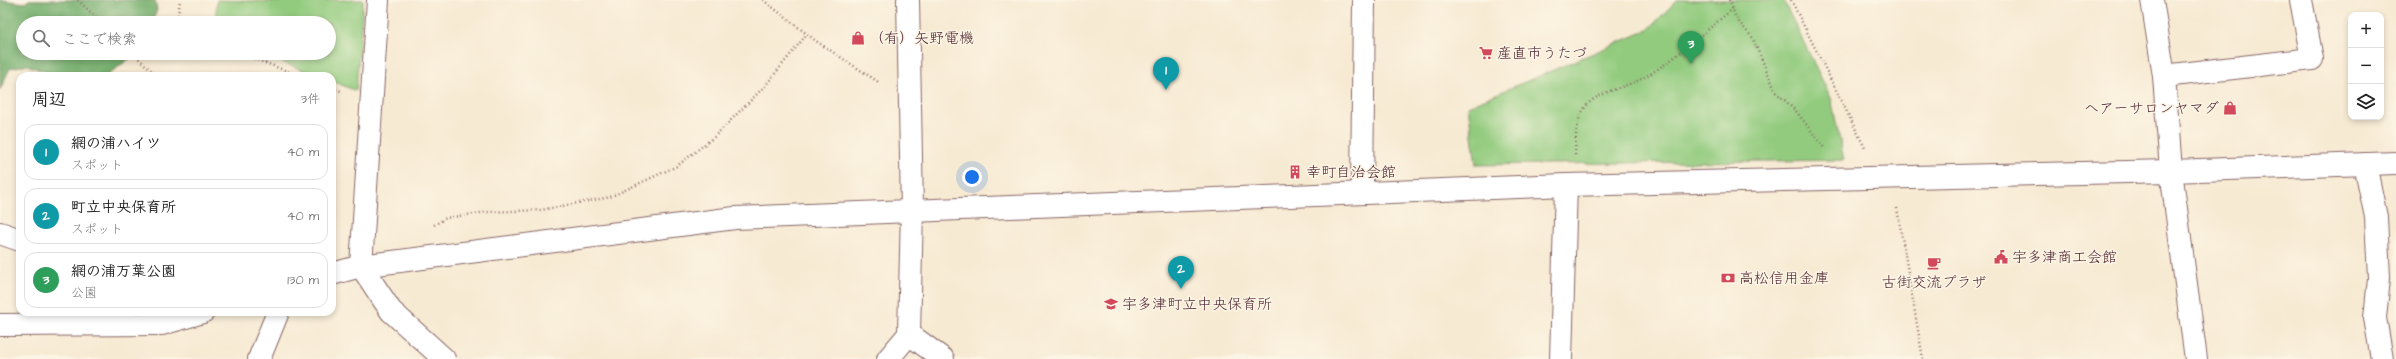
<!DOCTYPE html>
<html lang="ja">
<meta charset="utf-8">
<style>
:root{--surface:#fff;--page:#f2f2f2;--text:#222;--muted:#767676;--line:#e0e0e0;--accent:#b45309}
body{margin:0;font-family:"Architects Daughter","Klee One",sans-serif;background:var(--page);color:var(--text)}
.controls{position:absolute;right:12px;top:12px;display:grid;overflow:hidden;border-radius:8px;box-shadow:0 2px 6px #0003}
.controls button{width:36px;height:36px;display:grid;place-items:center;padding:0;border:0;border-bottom:1px solid var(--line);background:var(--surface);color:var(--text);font:20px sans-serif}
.you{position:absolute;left:972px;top:177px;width:14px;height:14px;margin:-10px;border:3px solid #fff;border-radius:50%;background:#1a73e8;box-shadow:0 0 0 6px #1a73e833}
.badge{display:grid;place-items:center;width:26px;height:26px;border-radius:50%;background:var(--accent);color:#fff;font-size:13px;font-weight:700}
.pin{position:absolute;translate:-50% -33px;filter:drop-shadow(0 1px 2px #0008)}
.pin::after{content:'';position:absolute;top:21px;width:14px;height:12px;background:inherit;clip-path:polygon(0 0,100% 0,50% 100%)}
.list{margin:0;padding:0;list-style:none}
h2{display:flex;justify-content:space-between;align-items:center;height:52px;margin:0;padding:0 16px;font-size:17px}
h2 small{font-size:13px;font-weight:400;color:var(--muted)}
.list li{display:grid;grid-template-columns:26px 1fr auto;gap:12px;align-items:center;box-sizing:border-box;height:56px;margin:0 8px 8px;padding:0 8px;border:1px solid var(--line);border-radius:12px}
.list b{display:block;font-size:15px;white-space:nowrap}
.list p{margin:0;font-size:13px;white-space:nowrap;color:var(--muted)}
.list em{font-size:13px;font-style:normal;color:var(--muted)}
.icon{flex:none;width:22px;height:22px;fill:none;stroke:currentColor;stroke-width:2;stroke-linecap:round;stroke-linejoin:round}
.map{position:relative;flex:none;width:2396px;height:359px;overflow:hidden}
.search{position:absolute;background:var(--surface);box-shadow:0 2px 6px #0003;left:16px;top:16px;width:320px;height:44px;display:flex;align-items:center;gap:10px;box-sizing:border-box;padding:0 14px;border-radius:22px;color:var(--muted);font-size:15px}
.panel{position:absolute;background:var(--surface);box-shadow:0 2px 6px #0003;left:16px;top:72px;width:320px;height:244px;border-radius:12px}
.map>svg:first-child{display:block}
.green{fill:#92cb7e;stroke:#6e7554}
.forest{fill:#75af6d;stroke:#60674c}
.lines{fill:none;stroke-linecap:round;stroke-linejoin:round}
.service-casing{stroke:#876666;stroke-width:24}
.minor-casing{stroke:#876666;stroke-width:24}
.tertiary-casing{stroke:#876666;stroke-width:24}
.path{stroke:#876666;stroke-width:2.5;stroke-dasharray:1 3;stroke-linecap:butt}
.service{stroke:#fff;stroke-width:22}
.minor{stroke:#fff;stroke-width:22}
.tertiary{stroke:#fff;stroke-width:22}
.labels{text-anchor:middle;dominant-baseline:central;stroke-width:3;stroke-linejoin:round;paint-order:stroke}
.poi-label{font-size:15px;fill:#4a1f2b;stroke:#fcf5e5;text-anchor:start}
</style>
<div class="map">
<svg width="2396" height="359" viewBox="0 0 2396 359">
<rect width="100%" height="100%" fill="#fcf5e5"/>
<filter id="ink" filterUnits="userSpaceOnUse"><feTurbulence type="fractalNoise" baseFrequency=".025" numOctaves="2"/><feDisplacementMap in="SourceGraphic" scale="8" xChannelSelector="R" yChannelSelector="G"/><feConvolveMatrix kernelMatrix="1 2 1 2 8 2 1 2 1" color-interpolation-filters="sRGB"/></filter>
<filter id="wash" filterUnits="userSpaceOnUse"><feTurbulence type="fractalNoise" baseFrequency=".012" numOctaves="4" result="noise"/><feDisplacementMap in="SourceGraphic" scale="16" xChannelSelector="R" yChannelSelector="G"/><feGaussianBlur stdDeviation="0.9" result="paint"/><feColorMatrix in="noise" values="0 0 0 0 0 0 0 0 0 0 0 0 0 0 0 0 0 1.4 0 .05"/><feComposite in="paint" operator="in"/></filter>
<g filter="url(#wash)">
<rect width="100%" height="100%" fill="#f7ead3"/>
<g class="green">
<path d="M217,0l63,2 1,-2h82l-7,91 -24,-10v-5h-14l-59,-23h70v-30h-114z"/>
<path d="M1677,0h106l48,98 13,62 -368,5 -8,-59 180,-76z"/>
</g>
<path class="forest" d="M0,0l25,3 4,-3h126l2,10 -5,13h-129v30h114l-31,23h-50l-29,-11 -17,3 -10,22z"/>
</g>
<g filter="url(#ink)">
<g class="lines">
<g class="service-casing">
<g id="service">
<path d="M2164,76l148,-17 -11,-59"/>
<path d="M2365,164l11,53 3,61 -4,40 7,41"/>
<path d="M0,233l20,7"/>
<path d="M888,359l21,-25"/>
</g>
</g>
<g class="minor-casing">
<g id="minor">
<path d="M378,0l-17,266 30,45 53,48"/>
<path d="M908,0l4,210 -3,124 34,25"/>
<path d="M2152,0l12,76 7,95 25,188"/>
<path d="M332,274l29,-8 374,-48 831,-33 605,-14 225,-8"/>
<path d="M0,325l162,-1 41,-12"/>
<path d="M259,359l19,-47"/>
<path d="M1561,359l5,-174"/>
</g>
</g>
<g class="tertiary-casing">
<path id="tertiary" d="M1362,193l2,-193"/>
</g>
<g class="path">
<path d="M78,0l24,23"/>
<path d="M763,0l53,41 64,42"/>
<path d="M1729,0l8,20 15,17 24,55 20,19 29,38"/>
<path d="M1791,0l74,148"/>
<path d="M177,23l3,-23"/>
<path d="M133,53l24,23"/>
<path d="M239,53l61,23"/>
<path d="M332,88l9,3"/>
<path d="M1575,155c1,-18 0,-37 13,-51 11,-12 38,-17 53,-25 34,-18 61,-46 92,-70"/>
<path d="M1897,208l26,151"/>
<path d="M434,225l12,-7 41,-6 54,-2 69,-13 67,-31 37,-29 51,-51 42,-52"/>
</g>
<use href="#service" class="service"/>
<use href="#minor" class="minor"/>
<use href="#tertiary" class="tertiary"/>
</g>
</g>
<defs>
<g id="shop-bare" transform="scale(1.08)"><path d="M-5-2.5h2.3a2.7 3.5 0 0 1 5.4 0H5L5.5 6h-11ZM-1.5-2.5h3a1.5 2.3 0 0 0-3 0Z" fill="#d1495b" stroke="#fcf5e5" stroke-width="2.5" paint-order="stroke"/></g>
<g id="supermarket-bare" transform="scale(1.08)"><path d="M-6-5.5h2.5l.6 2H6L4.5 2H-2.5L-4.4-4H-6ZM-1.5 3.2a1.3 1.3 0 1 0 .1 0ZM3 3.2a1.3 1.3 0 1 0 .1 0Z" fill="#d1495b" stroke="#fcf5e5" stroke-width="2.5" paint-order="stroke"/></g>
<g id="building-bare" transform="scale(1.08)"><path d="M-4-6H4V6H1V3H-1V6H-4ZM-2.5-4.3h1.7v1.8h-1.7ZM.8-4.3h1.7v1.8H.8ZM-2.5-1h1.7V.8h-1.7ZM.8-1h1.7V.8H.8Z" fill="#d1495b" stroke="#fcf5e5" stroke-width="2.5" paint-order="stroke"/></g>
<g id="civic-bare" transform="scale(1.08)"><path d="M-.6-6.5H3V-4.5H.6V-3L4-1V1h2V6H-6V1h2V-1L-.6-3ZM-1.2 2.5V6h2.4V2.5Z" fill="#d1495b" stroke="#fcf5e5" stroke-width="2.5" paint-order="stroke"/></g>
<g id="cafe-bare" transform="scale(1.08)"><path d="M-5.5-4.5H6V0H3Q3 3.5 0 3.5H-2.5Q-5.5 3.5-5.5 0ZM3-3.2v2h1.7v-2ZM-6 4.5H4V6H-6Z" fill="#d1495b" stroke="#fcf5e5" stroke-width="2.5" paint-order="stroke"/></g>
<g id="bank-bare" transform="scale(1.08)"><path d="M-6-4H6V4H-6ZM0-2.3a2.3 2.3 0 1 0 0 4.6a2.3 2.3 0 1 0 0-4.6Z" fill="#d1495b" stroke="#fcf5e5" stroke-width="2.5" paint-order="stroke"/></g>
<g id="school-bare" transform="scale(1.08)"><path d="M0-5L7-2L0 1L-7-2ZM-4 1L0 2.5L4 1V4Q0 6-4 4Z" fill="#d1495b" stroke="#fcf5e5" stroke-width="2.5" paint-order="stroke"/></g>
</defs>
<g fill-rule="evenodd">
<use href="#shop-bare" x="858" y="38"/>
<use href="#supermarket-bare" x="1486" y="53"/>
<use href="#shop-bare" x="2230" y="108"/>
<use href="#building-bare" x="1295" y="172"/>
<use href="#civic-bare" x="2001" y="257"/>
<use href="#cafe-bare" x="1934" y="263"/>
<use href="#bank-bare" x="1728" y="278"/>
<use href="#school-bare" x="1111" y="304"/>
</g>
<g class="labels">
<g class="poi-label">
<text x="869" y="38">（有）矢野電機</text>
<text x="1497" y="53">産直市うたづ</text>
<text x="2219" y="108" text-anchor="end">ヘアーサロンヤマダ</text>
<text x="1306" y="172">幸町自治会館</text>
<text x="2012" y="257">宇多津商工会館</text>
<text x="1739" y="278">高松信用金庫</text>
<text x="1934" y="282" text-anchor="middle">古街交流プラザ</text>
<text x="1122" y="304">宇多津町立中央保育所</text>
</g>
</g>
</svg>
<div class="controls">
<button>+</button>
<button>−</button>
<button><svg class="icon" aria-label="layers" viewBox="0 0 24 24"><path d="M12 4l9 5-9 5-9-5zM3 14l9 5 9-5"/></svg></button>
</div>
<div class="you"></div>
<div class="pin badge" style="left:1166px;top:90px;background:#0f9aa8">1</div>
<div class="pin badge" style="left:1181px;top:289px;background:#0f9aa8">2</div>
<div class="pin badge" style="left:1691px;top:64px;background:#2e9e5b">3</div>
<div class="search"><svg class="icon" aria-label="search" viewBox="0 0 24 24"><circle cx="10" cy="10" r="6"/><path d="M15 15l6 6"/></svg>ここで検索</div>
<section class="panel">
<h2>周辺<small>3件</small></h2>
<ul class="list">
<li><span class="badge" style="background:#0f9aa8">1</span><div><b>網の浦ハイツ</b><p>スポット</p></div><em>40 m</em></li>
<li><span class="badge" style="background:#0f9aa8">2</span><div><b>町立中央保育所</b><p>スポット</p></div><em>40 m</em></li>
<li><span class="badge" style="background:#2e9e5b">3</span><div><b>網の浦万葉公園</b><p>公園</p></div><em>130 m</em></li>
</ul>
</section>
</div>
